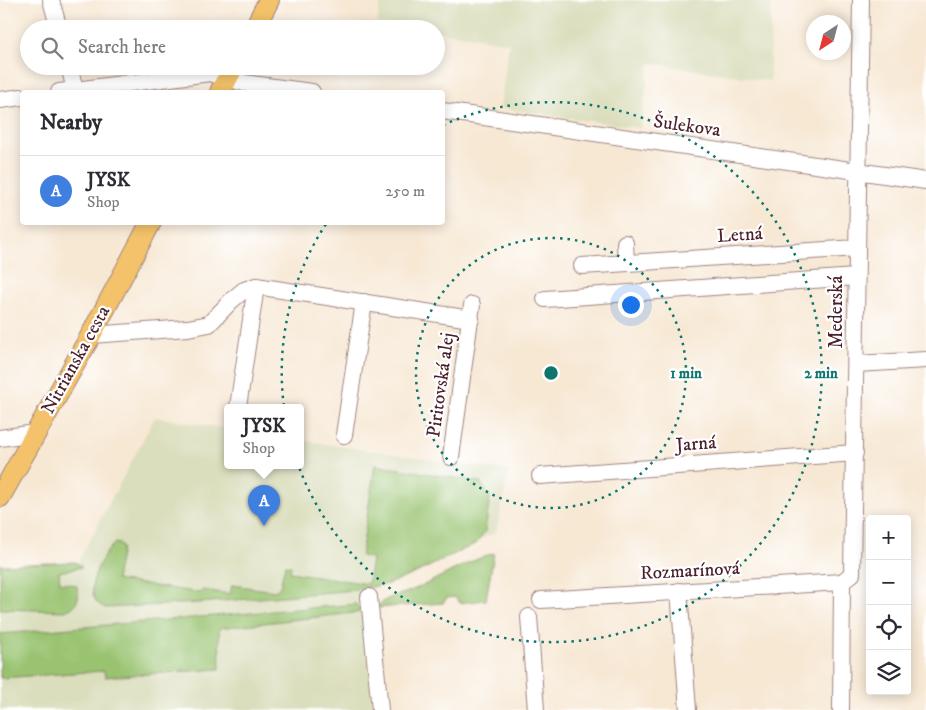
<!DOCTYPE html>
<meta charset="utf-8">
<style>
:root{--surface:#fff;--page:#f7f7f7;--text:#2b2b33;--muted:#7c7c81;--line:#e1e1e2;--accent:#b5179e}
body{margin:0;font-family:"IM FELL DW Pica",serif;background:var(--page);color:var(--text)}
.controls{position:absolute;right:15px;bottom:15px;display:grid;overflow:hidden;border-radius:5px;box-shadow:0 2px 12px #0003}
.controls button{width:45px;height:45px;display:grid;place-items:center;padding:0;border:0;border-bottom:1px solid var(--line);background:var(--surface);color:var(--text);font:25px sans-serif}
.compass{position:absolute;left:806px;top:15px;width:45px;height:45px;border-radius:50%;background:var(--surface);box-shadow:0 2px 12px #0003;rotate:216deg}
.you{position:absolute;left:630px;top:304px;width:18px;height:18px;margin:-12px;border:4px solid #fff;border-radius:50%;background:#1a73e8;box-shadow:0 0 0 8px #1a73e833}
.badge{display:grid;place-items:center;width:32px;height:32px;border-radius:50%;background:var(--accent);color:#fff;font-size:16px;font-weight:700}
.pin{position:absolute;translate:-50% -41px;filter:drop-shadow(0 1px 2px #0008)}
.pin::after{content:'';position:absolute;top:26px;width:18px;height:15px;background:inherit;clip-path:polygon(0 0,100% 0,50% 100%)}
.popup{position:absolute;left:224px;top:404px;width:80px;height:65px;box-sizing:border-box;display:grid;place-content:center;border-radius:5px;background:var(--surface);filter:drop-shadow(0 1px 4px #0005);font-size:16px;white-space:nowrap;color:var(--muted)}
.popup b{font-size:19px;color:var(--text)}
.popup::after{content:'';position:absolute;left:50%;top:100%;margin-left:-10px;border:10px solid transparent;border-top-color:var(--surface)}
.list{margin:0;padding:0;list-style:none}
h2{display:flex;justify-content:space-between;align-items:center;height:65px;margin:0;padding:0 20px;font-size:21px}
h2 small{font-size:16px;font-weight:400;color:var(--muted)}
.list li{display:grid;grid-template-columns:32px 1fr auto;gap:15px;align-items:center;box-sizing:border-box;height:70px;padding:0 20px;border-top:1px solid var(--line)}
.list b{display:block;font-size:19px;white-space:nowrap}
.list p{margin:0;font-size:16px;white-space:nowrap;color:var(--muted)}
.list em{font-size:16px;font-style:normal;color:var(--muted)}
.icon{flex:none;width:28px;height:28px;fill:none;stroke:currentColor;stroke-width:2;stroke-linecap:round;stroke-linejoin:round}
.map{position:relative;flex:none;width:926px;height:710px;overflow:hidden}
.search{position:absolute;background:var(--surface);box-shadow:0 2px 12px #0003;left:20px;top:20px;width:425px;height:55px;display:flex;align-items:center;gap:12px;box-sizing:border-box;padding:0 18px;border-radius:28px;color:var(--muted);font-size:19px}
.panel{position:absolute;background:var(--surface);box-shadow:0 2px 12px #0003;left:20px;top:90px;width:425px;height:135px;border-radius:5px}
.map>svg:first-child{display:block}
.built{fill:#dbdebd}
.green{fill:#99c36f;stroke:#72714d}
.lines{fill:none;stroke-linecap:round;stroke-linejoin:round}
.minor-casing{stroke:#a08480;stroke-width:18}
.major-casing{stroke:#a08480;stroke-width:22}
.minor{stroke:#fff;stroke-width:16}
.major{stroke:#f3c26a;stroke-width:20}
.ring{fill:none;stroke:#0f766e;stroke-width:2.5;stroke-dasharray:2.5 5}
.labels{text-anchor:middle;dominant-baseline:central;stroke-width:4.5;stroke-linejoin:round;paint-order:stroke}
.street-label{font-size:19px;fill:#4a1f2b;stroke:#fff}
.centre{fill:#0f766e;stroke:#fff;stroke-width:2.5}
.ring-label{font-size:15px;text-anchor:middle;font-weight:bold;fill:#0f766e;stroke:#fff;stroke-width:4.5;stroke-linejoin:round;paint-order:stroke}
</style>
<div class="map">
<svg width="926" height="710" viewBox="0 0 926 710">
<rect width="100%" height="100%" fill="#fff"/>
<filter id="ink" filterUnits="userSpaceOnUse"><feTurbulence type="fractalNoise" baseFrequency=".02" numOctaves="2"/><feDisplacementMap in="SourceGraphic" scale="10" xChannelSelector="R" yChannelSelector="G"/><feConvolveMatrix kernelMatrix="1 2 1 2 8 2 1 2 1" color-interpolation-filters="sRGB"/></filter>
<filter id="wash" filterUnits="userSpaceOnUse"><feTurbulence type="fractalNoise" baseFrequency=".0096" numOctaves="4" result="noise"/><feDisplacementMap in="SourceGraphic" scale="20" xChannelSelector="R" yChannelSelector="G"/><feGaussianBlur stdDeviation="1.12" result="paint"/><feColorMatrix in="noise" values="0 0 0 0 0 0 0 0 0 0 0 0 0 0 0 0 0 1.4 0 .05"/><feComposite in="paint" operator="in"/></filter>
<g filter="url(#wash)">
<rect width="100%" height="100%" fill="#f7e8d4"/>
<g class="built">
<path d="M381,0h390l-1,81 -120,-18 -10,65 -140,-20 9,-65 -73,-12v-2h-18l-41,-6z"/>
<path d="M155,417l73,12v36h72v-25l209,31 -13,61 -133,60 10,118h-373v-142l77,-4z"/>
</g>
<g class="green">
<path d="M375,465l105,17 10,15 -5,34 -8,12 -61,30 -28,11 -32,6 -157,13 -93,5c-28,-9 -6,-52 9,-65l5,1 2,4 -6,32 85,13 1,-3 28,4 2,-9 43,6 5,-4 5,-22 6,1 -1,6 78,12 4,-26 -11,-2z"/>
<path d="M494,553l-8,47 -26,3 -5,-6 -8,1 -4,5 -67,5c9,-12 26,-13 39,-19 27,-12 50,-27 79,-36z"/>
<path d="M75,562l7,5 -23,5 1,10 16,3c5,11 2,22 -11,26l-65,-2v-44z"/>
<path d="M356,604l7,8 -144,16 1,41 -115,8 -1,-6 -104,7v-44z"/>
</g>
</g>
<g filter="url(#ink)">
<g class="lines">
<g class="minor-casing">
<g id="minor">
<path d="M51,0l8,29"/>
<path d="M69,66l6,24"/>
<path d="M59,92l151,-19 34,10 68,9"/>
<path d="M0,100l22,-3"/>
<path d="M442,111l484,70"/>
<path d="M625,243l1,20"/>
<path d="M582,266l275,-18"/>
<path d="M545,299l311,-22"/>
<path d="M91,335l97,-7 21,-4 23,-24 12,-10 12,-4 215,33"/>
<path d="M856,364l70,-4"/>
<path d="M238,407l18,-121"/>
<path d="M344,435l20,-133"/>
<path d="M0,438l35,-5"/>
<path d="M451,457l21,-152"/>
<path d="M540,476l315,-23"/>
<path d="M679,591l9,119"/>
<path d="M369,597l11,113"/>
<path d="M541,600l301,-18"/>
<path d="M529,617l7,93"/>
<path d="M841,710l1,-128 10,-8 9,-574"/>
</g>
</g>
<g class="major-casing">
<g id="major">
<path d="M254,29l15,-29"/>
<path d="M220,92l14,-26"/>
<path d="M0,497l91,-162 60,-113"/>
</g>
</g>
<use href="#minor" class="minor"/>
<use href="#major" class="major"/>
</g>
</g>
<g class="ring">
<circle cx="551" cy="373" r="135"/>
<path d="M443 125A270 270 0 1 1 326 224"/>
</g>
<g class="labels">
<g class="street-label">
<text transform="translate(687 126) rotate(8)">Šulekova</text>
<text transform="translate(740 235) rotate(-4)">Letná</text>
<text transform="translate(836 312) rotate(-90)">Mederská</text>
<text transform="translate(76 360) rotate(-61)">Nitrianska cesta</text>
<text transform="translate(441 385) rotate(-82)">Piritovská alej</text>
<text transform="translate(696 444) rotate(-4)">Jarná</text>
<text transform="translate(690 571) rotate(-3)">Rozmarínová</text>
</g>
</g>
<circle cx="551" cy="373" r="8" class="centre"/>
<g class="ring-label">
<text x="686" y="378">1 min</text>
<text x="821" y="378">2 min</text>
</g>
</svg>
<div class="controls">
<button>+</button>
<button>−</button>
<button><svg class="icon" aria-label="locate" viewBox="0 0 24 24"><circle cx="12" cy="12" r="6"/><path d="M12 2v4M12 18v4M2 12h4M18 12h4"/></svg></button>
<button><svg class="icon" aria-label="layers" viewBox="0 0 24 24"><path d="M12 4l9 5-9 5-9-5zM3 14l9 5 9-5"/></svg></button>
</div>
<svg class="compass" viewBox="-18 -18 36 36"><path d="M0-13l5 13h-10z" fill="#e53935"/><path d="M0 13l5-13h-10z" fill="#7c7c81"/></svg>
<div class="you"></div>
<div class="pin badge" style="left:264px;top:526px;background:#3f7fe0">A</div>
<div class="popup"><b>JYSK</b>Shop</div>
<div class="search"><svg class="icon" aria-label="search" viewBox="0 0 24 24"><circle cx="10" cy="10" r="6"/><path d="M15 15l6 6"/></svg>Search here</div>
<section class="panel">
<h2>Nearby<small></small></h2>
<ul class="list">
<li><span class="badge" style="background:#3f7fe0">A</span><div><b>JYSK</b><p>Shop</p></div><em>250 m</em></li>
</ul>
</section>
</div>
